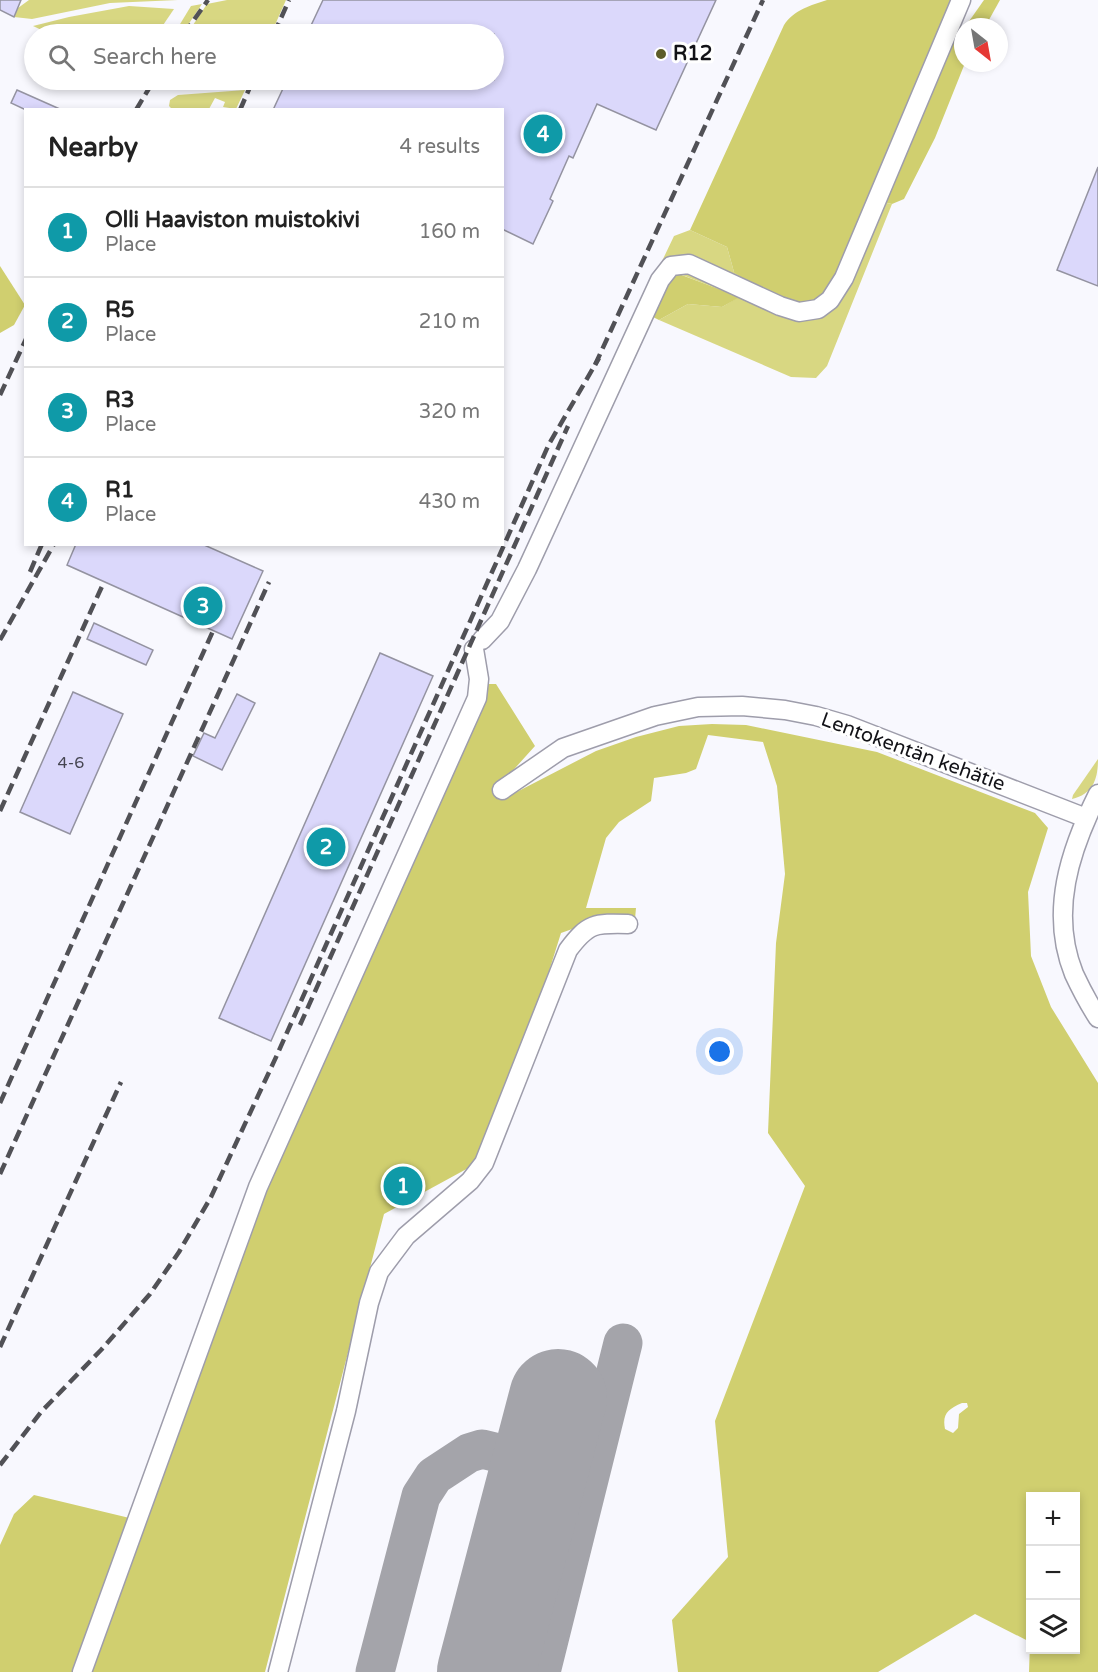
<!DOCTYPE html>
<meta charset="utf-8">
<style>
:root{--surface:#fff;--page:#f2f2f2;--text:#222;--muted:#767676;--line:#e0e0e0;--accent:#0f766e}
body{margin:0;font-family:"Varela Round",sans-serif;background:var(--page);color:var(--text)}
.controls{position:absolute;right:18px;bottom:18px;display:grid;overflow:hidden;border-radius:0px;box-shadow:0 3px 9px #0003}
.controls button{width:54px;height:54px;display:grid;place-items:center;padding:0;border:0;border-bottom:2px solid var(--line);background:var(--surface);color:var(--text);font:30px sans-serif}
.compass{position:absolute;left:954px;top:18px;width:54px;height:54px;border-radius:50%;background:var(--surface);box-shadow:0 3px 9px #0003;rotate:149deg}
.you{position:absolute;left:720px;top:1052px;width:21px;height:21px;margin:-15px;border:4px solid #fff;border-radius:50%;background:#1a73e8;box-shadow:0 0 0 9px #1a73e833}
.badge{display:grid;place-items:center;width:39px;height:39px;border-radius:50%;background:var(--accent);color:#fff;font-size:20px;font-weight:700}
.pin{position:absolute;translate:-50% -50%;border:3px solid #fff;box-shadow:0 2px 6px #0006}
.list{margin:0;padding:0;list-style:none}
h2{display:flex;justify-content:space-between;align-items:center;height:78px;margin:0;padding:0 24px;font-size:26px}
h2 small{font-size:20px;font-weight:400;color:var(--muted)}
.list li{display:grid;grid-template-columns:39px 1fr auto;gap:18px;align-items:center;box-sizing:border-box;height:90px;padding:0 24px;border-top:2px solid var(--line)}
.list b{display:block;font-size:22px;white-space:nowrap}
.list p{margin:0;font-size:20px;white-space:nowrap;color:var(--muted)}
.list em{font-size:20px;font-style:normal;color:var(--muted)}
.icon{flex:none;width:33px;height:33px;fill:none;stroke:currentColor;stroke-width:2;stroke-linecap:round;stroke-linejoin:round}
.map{position:relative;flex:none;width:1098px;height:1672px;overflow:hidden}
.search{position:absolute;background:var(--surface);box-shadow:0 3px 9px #0003;left:24px;top:24px;width:480px;height:66px;display:flex;align-items:center;gap:15px;box-sizing:border-box;padding:0 21px;border-radius:33px;color:var(--muted);font-size:22px}
.panel{position:absolute;background:var(--surface);box-shadow:0 3px 9px #0003;left:24px;top:108px;width:480px;height:438px;border-radius:0px}
.map>svg:first-child{display:block}
.green{fill:#d8d782}
.forest{fill:#d0cf6f;fill-rule:evenodd}
.lines{fill:none;stroke-linecap:round;stroke-linejoin:round}
.taxiway{stroke:#a4a4aa;stroke-width:39}
.runway{stroke:#a4a4aa;stroke-width:98}
.building{fill:#dbd8fb;stroke:#9493a1;stroke-width:1.5}
.minor-casing{stroke:#9e9dab;stroke-width:21}
.minor{stroke:#fff;stroke-width:18}
.rail{stroke:#515156;stroke-width:4.5;stroke-dasharray:12 6;stroke-linecap:butt}
.poi-dot{fill:#5d5c29;stroke:#fff;stroke-width:2}
.labels{text-anchor:middle;dominant-baseline:central;stroke-width:6;stroke-linejoin:round;paint-order:stroke}
.number-label{font-size:16px;fill:#444450}
.poi-label{font-size:20px;font-weight:bold;fill:#121217;stroke:#fff;text-anchor:start}
.street-label{font-size:20px;fill:#121217;stroke:#fff}
</style>
<div class="map">
<svg width="1098" height="1672" viewBox="0 0 1098 1672">
<rect width="100%" height="100%" fill="#f8f8fe"/>
<g class="green">
<path d="M29,0h149l-68,3 -78,16 -18,-2 4,-9z"/>
<path d="M227,0h59l-15,34h-84l20,-30z"/>
<path d="M202,4l-20,30h-8l17,-28z"/>
<path d="M129,6l45,3 -17,25h-107l-17,-8 36,-9z"/>
<path d="M156,80h61l-59,5 -4,-2z"/>
<path d="M245,90l-9,19 -13,-2 2,-5 -10,-4 -6,11h-37l-3,-3 1,-6 8,-5z"/>
<path d="M882,202l10,2 -65,162 -11,12 -25,-1 -132,-57 29,-16 34,3 17,-10 -67,-26 -19,9 21,-44 16,-6 37,17 7,25z"/>
<path d="M1098,759c0,20 -5,35 -26,40l1,-4z"/>
</g>
<g class="forest">
<path d="M827,0h139l-19,49 16,-20v34h2l-30,75 -31,61 -12,5 -9,-2 -38,90 -51,15 -28,-13 -32,-22 -7,-25 -37,-17 94,-205c10,-15 27,-20 43,-25z"/>
<path d="M984,0h16l-15,27h-20z"/>
<path d="M0,266l25,39 -11,20 -14,8z"/>
<path d="M671,271l69,26 -18,10 -34,-3 -29,16 -8,-4z"/>
<path d="M488,684h8l39,62 -37,41 3,13 95,-49 40,-14 43,-11 33,-2 34,1 131,27 158,61 13,15 -20,64 3,64 20,51 47,76v589h-69l1,-30 -55,-28 -97,58h-200l-6,-52 56,-63 -13,-136 90,-235 -37,-53 8,-190 9,-69 -8,-88 -14,-44 -55,-7 -12,34 -10,4 -32,5 -3,23 -32,21 -13,16 -20,70h50l-1,11 -43,3 -31,11 -46,147 -43,86 -88,48 -119,458h-265v-127l14,-31 20,-19 108,26 117,-325zM962,1403h5l1,4 -9,7 -1,14 -5,5 -8,-4c-3,-15 3,-20 17,-26zM1030,1496h46v154h-46z"/>
</g>
<g class="lines">
<g class="taxiway">
<path d="M375,1672l46,-176 13,-20 35,-23 13,-4 58,14"/>
<path d="M541,1672l82,-329"/>
</g>
<path class="runway" d="M486,1672l72,-274"/>
</g>
<g class="building">
<path d="M0,0h21l-7,17 -14,-7z"/>
<path d="M323,0h393l-60,130 -59,-26 -24,54 -4,-2 -19,43 3,2 -20,43 -31,-15v-119h-229l14,-30h207v-46h-187z"/>
<path d="M17,90l45,20h-36l-15,-7z"/>
<path d="M1098,167v119l-41,-16z"/>
<path d="M76,544h126l61,27 -31,68 -165,-74z"/>
<path d="M94,623l59,27 -7,15 -59,-26z"/>
<path d="M380,653l53,23 -162,365 -52,-23z"/>
<path d="M73,692l50,22 -53,120 -50,-22z"/>
<path d="M237,694l18,9 -33,67 -29,-14 11,-23 11,5z"/>
</g>
<g class="lines">
<g class="minor-casing">
<g id="minor">
<path d="M482,640l18,-19 27,-52 115,-250 18,-39 11,-14 18,-2 91,42 19,6 19,-3 12,-9 14,-22 117,-278"/>
<path d="M502,790l61,-42 92,-32 43,-9 44,-1 43,4 31,6 31,9 239,93"/>
<path d="M1098,794c-28,56 -49,118 -24,180 7,15 15,30 24,44"/>
<path d="M82,1672l176,-485 219,-489 2,-19 -5,-30"/>
<path d="M278,1672l68,-261 23,-108 10,-31 27,-36 64,-55 14,-18 84,-213c20,-27 27,-27 60,-26"/>
</g>
</g>
<use href="#minor" class="minor"/>
<g class="rail">
<path d="M184,34l24,-34"/>
<path d="M274,34l15,-34"/>
<path d="M136,110l18,-30"/>
<path d="M240,110l13,-30"/>
<path d="M595,365l168,-365"/>
<path d="M0,395l26,-56"/>
<path d="M30,572l12,-28"/>
<path d="M0,640l54,-96"/>
<path d="M0,811l104,-229"/>
<path d="M300,1025l268,-599"/>
<path d="M0,1103l213,-472"/>
<path d="M0,1174l269,-592"/>
<path d="M0,1347l121,-265"/>
<path d="M0,1465l41,-53 60,-62 49,-56 29,-42 32,-55 66,-142 272,-611 50,-86"/>
</g>
</g>
<circle class="poi-dot" cx="661" cy="54" r="6"/>
<g class="labels">
<g class="number-label">
<text x="71" y="763">4-6</text>
</g>
<g class="poi-label">
<text x="673" y="54">R12</text>
</g>
<g class="street-label">
<text transform="translate(913 752) rotate(20)">Lentokentän kehätie</text>
</g>
</g>
</svg>
<div class="controls">
<button>+</button>
<button>−</button>
<button><svg class="icon" aria-label="layers" viewBox="0 0 24 24"><path d="M12 4l9 5-9 5-9-5zM3 14l9 5 9-5"/></svg></button>
</div>
<svg class="compass" viewBox="-18 -18 36 36"><path d="M0-13l5 13h-10z" fill="#e53935"/><path d="M0 13l5-13h-10z" fill="#767676"/></svg>
<div class="you"></div>
<div class="pin badge" style="left:403px;top:1186px;background:#0f9aa8">1</div>
<div class="pin badge" style="left:326px;top:847px;background:#0f9aa8">2</div>
<div class="pin badge" style="left:203px;top:606px;background:#0f9aa8">3</div>
<div class="pin badge" style="left:543px;top:134px;background:#0f9aa8">4</div>
<div class="search"><svg class="icon" aria-label="search" viewBox="0 0 24 24"><circle cx="10" cy="10" r="6"/><path d="M15 15l6 6"/></svg>Search here</div>
<section class="panel">
<h2>Nearby<small>4 results</small></h2>
<ul class="list">
<li><span class="badge" style="background:#0f9aa8">1</span><div><b>Olli Haaviston muistokivi</b><p>Place</p></div><em>160 m</em></li>
<li><span class="badge" style="background:#0f9aa8">2</span><div><b>R5</b><p>Place</p></div><em>210 m</em></li>
<li><span class="badge" style="background:#0f9aa8">3</span><div><b>R3</b><p>Place</p></div><em>320 m</em></li>
<li><span class="badge" style="background:#0f9aa8">4</span><div><b>R1</b><p>Place</p></div><em>430 m</em></li>
</ul>
</section>
</div>
